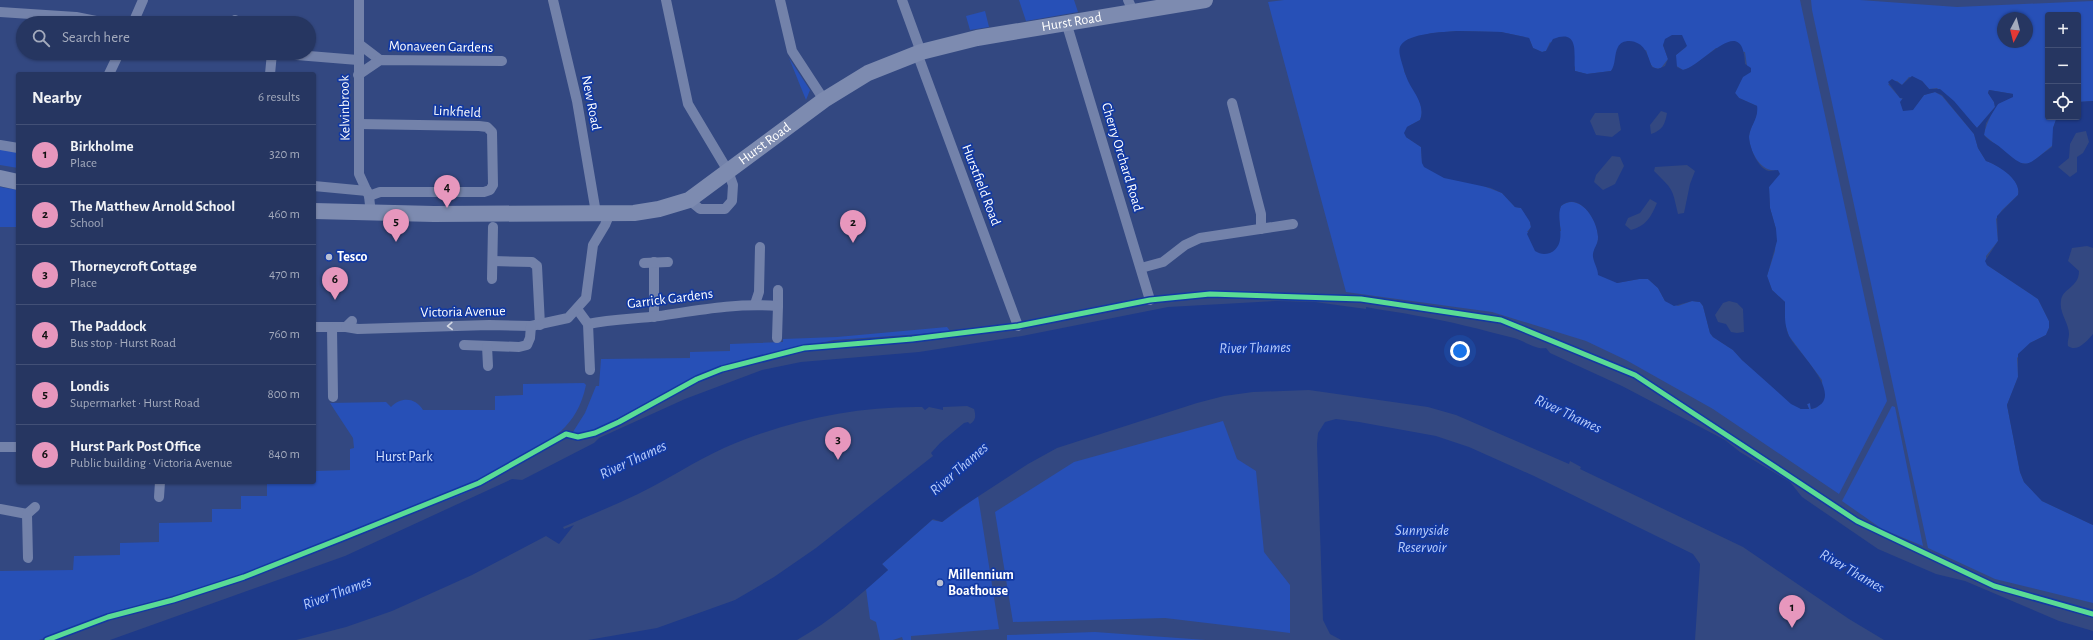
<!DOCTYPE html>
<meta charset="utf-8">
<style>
:root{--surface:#263661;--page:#32416a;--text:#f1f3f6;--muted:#a4abbd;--line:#425076;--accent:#e797bd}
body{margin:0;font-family:"Alegreya Sans",sans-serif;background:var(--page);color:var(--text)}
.controls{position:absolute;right:12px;top:12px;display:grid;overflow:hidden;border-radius:4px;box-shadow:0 1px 3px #0004}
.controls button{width:36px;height:36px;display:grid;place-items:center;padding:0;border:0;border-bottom:1px solid var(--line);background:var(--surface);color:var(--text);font:20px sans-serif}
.compass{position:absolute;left:1997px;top:12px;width:36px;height:36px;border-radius:50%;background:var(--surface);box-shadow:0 1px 3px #0004;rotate:187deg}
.you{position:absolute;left:1460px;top:351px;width:14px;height:14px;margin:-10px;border:3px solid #fff;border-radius:50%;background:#1a73e8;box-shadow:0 0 0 6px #1a73e833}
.badge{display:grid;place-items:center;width:26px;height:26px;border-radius:50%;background:var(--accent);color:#111;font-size:13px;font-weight:700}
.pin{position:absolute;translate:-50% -33px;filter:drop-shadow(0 1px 2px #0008)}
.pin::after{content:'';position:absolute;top:21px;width:14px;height:12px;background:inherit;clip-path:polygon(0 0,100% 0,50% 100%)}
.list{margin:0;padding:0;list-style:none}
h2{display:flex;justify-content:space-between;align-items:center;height:52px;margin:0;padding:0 16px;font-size:17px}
h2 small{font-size:13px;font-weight:400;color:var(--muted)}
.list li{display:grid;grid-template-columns:26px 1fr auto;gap:12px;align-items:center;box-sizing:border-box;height:60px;padding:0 16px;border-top:1px solid var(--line)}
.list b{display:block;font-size:15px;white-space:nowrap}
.list p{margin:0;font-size:13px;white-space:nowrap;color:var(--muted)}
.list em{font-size:13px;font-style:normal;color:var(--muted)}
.icon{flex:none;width:22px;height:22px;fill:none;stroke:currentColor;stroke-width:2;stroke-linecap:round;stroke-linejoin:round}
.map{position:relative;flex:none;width:2093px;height:640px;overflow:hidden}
.search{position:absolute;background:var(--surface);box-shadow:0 1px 3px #0004;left:16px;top:16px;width:300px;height:44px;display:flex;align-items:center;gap:10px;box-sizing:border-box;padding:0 14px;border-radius:22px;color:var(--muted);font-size:15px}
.panel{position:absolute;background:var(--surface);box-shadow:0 1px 3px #0004;left:16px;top:72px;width:300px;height:412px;border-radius:4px}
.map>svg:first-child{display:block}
.green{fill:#2750b7;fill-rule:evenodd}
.water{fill:#1e3a89;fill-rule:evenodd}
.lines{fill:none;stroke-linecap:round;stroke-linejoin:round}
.minor{stroke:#7382aa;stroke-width:10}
.primary{stroke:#7d8bb0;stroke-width:16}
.cycleway-casing{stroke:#1239a2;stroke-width:8}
.cycleway{stroke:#5adb95;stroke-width:5}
.oneway{stroke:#d5dae6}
.poi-dot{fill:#b8bfd3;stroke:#1239a2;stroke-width:1.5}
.labels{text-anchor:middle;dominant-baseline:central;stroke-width:3.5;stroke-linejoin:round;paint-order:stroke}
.street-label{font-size:14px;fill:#fff;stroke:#1239a2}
.poi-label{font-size:14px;font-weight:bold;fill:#fff;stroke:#1239a2;text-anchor:start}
.park-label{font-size:14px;fill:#d4e1fe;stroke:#1239a2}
.water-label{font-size:15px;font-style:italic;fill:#b8ccfb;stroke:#1239a2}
</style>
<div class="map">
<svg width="2093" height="640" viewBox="0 0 2093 640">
<rect width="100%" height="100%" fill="#334881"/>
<g class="green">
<path d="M1019,0h55l4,12 -52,9z"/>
<path d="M1284,0h516l87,401 -48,93 -126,-85 -87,-49 -40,-19 -94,-29 -146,-20 -78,-290zM1457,31l44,1 28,6 4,10 9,4 4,-1 4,-9 25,25v4l12,3 24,-3 2,-2 33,-19c3,9 4,21 15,18l7,-9 -5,-14 23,2 -10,8 -1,10 8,5 9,-3 24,-19 29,4 2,14 -12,27 4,5 18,8c1,12 -7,20 -8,31 0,13 12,36 27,33l-7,17 1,21 6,21 -1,22 -8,25 5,14 13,12v22l4,12 33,44 1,20 -7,8 -5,1 -1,-6 -3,1 2,5h-8l-59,-49 -9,-10 -20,-13 -3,-4 -7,-27 -3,-4 -8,-1 -14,5 -13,-5 -7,-13 -10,-9h-9l-22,4 -24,-29c3,-5 5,-11 5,-17 0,-18 -19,-45 -37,-31l-3,7 3,18 -34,1 4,-5 -2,-9 -8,-10 -6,-1 -13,-14 -80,-30 -1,-16 -15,-10 1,-10 13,-7c7,-16 -10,-34 -16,-49l9,-33 19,-5z"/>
<path d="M1811,0h49l97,7 136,-6v100l-15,1v-87h-30v102h9l-4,11v17l-23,19 -11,-1 -7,-5 -28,-23c1,-8 10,-28 15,-32 6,-3 8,-3 14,-9l-24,-4 -1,3 6,9 1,5 -18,21 -40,-40 -8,1 -7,-8 -13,-4 -7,8 -5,-4 -9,3 12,14 17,6 7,-9 11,-3 7,4 32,38 4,14 8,13c12,4 36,18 32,34l-16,15 -6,9 2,22 -12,15 1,9 51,34 11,22v7l-3,7 -16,8 -13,15 1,19 -11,28 13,67 4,10 18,19 51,24v78l-98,-24 -67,-31 -116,-538zM2003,18h24v24h-24z"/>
<path d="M985,11l4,16 -19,3 -4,-14z"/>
<path d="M789,58l21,32 -4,10z"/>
<path d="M0,148l18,3v17l-18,-3z"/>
<path d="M0,187l18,3v37h-18z"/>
<path d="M947,327l4,5 -117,8 -103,23 -42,17 -93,50 -19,6 -6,-1 14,-22 11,-27h3l2,-27 89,-1v-6l40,-1v-7l53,-2v-3l54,-2z"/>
<path d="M584,383l2,2c-9,43 -35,55 -70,75l2,3c-21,15 -45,28 -70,37 -7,3 -14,-1 -21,2l-3,7 -33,12 -2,-4 -148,58 -54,17 -80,22 -68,26h-39v-69l73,-1 1,-14 46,-1v-12l39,-1v-19l53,-1v-13h29v-13h26v-14h47v-11l36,-1v-21l4,-1 -1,-10 -23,-35 56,-1 5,5c10,-10 24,-10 32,3h72v-14l28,-1v-11z"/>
<path d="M1892,406l3,1 28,139 -41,-17 -40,-28z"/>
<path d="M1223,421l14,38 19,12 8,81 26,33v48l-125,-15 -152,4 -18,-110 79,-50z"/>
<path d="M978,496l21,133 -88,7v4h-8l-1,-3 -9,3h-13l-4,-18 -6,-3 -4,-30 22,-19 -6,-6 50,-44 10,2z"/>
<path d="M1095,632l111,8h-199v-5z"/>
</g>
<g class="water">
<path d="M1457,31l44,1 28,6 4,10 9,4 4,-1 7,-12c28,-11 20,17 22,32l12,3 24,-3c5,-7 3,-17 7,-24 2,-4 6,-6 11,-6 16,1 18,13 23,26l6,2 7,-3 3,-7 -5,-14 2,-6 7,-4h10l5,11 -11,9 1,12 6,3c20,-4 60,-59 62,-6l6,4v4l-8,5 -8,16 4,5 18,8c2,12 -7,20 -8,30 0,11 9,33 20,35 3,0 6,-1 9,-1l2,4 -11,13 1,21 6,21 1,12 -10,35 5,14 13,12c0,11 -1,23 4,34 7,15 61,63 22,73l-1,-6 -3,1 2,5h-8l-10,-5 -49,-44 -9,-10 -20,-13 -3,-4 -7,-27 -3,-4 -8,-1 -18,5 -9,-5 -7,-13 -10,-9h-9l-22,4 -19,-8c0,-7 -6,-15 -5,-21 1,-7 6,-11 5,-18 -1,-17 -19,-45 -37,-30 -6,14 8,38 -11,47 -6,2 -10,1 -15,-2l-8,-17 4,-7 -1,-5 -9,-14 -6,-1 -13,-14 -11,-5 -47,-10 -20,-11 -2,-4 -1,-16 -15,-10 -2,-4 3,-6 13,-7c6,-14 -6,-27 -12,-39 -3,-7 -5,-14 -7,-21 -1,-4 -3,-11 0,-15 8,-12 43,-13 56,-14zM1661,111l6,2c-2,11 -4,17 -16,21l-1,-9zM1595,113h23l3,17 -9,7 -16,-2 -6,-14zM1612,156l8,1 4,9 -9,18 -12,6 -9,-8 2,-7zM1687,165l8,6 -5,13 -6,29 -6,1c-6,-27 -5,-24 -24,-43l1,-4zM1650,199l7,4c-6,14 -11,23 -26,27l-6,-5 3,-7 12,-5zM1729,301l8,2 6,6 1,23 -7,1 -6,-1 -5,-8 -8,-2 -3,-7 8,-12z"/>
<path d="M1912,76l10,5 7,8h11l14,12 23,27 18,-21 -1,-5 -6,-9 1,-3 24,4v3l-15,7 -12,19 -2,12c4,6 12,8 17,13 27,23 23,19 51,-1l1,-19 4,-11h21v-15l15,-1v147l-6,-2 -15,2 -4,13 11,10c0,17 -17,17 -18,30 -2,12 8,22 8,33 0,4 -2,8 -1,12 9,7 19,-5 25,-12v191l-51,-24 -18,-19 -4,-10 -13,-67 11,-28v-23l12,-11 16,-8 3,-7v-7l-11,-22 -51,-34 -2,-4 13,-20 -1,-25 21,-21c4,-15 -20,-30 -32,-34l-8,-13 -4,-14 -32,-39 -7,-3 -11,3 -11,15 -10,1 -3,-9 3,-4h-3l-12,-16 4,-3 10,6zM2086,131l3,11 -6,11 -6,4v15l-7,5 -12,-10 11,-9 1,-14 6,-11z"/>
<path d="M1276,301l39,1 51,7v-2c18,4 35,5 52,9 32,5 64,14 96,22 11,3 21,12 32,10l4,5 72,33 103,54 15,12 50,30 12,15 76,52 58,25 29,7 94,40 34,10v9h-209l-35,-21 -106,-72 -163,-78 1,-2 -11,-6 -1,3 -113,-49 -28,-8 -119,-17 -56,2 -29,4 -27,7 -140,45 -29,16 -69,45 -17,13 -9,-3 -51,45 6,6c-29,26 -57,51 -91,70h-209l69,-12 78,-28 39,-23 42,-29 117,-92 -2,-3 9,-10 24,-20 4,-1 2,2c6,-4 6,-8 4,-15l-7,-3 -24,1v3l-14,-3 -4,3 -3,-3c-67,-1 -136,14 -198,41 -29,13 -57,32 -86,46 -25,12 -50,22 -75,33l1,2 10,-4 -15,19 -13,-8 -74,39 -80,36 -46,16 -50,13h-186l235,-84 167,-77 10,1 72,-37 5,-5 86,-39 77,-29 39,-8 118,-10 103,-16 146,-29z"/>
<path d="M1336,419l23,3 77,14 33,11 65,29 159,78 7,10 -5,76h-354l-11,-6 -7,-14 -6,-176 1,-11 7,-11z"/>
</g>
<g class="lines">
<g class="minor">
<path d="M359,0v174l10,22 2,18"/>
<path d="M553,0l24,101 19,112"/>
<path d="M666,0l22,104 40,67 5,14 -1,16 -7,8h-25l-11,-9"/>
<path d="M780,0l12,51 32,49"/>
<path d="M902,0l19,52"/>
<path d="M1128,0l5,11"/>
<path d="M0,12l76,5 30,6"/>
<path d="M235,20l1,3"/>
<path d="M1066,22l84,278"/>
<path d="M133,23l10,-23"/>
<path d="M359,44l21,16"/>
<path d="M917,53l101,273"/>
<path d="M109,74l10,-21"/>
<path d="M270,74l2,-21 86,7"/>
<path d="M358,75l22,-15 122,1"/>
<path d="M1232,103l29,111v15"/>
<path d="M359,124l120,2 8,1 5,5 1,53 -3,5 -6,2h-104l-11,4"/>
<path d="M0,145l18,3"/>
<path d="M314,186l53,5"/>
<path d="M493,261l39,1 5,4 3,59"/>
<path d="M654,262v55"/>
<path d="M644,263l24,-1"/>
<path d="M1141,268l22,-6 22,-17 15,-7 93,-14"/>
<path d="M492,279l1,-52"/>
<path d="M755,304l4,-12 1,-45"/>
<path d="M778,306v-16"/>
<path d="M577,309l11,15 2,46"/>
<path d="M588,324c24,-5 47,-5 71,-8 41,-6 76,-13 119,-10l-1,32"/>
<path d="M314,327h32l6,-6"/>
<path d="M346,327l12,2 131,-4 42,1 37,-8 18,-20 7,-53 12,-20 5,-12"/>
<path d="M332,328l1,69"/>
<path d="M464,345l55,2 8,-2 3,-7 1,-12"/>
<path d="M487,346l1,20"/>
<path d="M0,447h18"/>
<path d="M159,497l1,-15"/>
<path d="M0,509l27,5"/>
<path d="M28,558l-1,-44 8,-7"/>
</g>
<g class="primary">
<path d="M0,178l18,4"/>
<path id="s1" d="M314,211l120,3 200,-1 25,-4 30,-9 135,-100 44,-27 53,-21 56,-14 228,-38"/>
</g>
<g class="cycleway-casing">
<path id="cycleway" d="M47,640l61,-23 65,-17 71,-23 101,-40 134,-54 87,-49 12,3 17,-4 24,-11 78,-43 25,-10 82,-21 108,-9 106,-13 132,-26 60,-6 151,5 140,21 134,55 222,146 137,65 99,28"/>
</g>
<use href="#cycleway" class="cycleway"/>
</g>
<defs><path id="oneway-chevron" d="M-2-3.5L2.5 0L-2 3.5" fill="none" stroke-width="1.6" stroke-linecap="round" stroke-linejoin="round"/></defs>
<use class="oneway" href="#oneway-chevron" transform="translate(450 326) rotate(178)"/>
<g class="poi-dot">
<circle cx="329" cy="257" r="4"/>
<circle cx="940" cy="583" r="4"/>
</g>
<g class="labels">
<g class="street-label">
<text stroke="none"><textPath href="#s1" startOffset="807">Hurst Road</textPath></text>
<text transform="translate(441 47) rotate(1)">Monaveen Gardens</text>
<text transform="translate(591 103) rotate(79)">New Road</text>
<text transform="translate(345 108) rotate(-91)">Kelvinbrook</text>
<text transform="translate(457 112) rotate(3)">Linkfield</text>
<text stroke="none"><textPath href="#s1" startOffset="471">Hurst Road</textPath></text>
<text transform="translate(1122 157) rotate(73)">Cherry Orchard Road</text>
<text transform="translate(981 185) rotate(69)">Hurstfield Road</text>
<text transform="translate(670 299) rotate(-7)">Garrick Gardens</text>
<text transform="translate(463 312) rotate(-1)">Victoria Avenue</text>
</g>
<g class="poi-label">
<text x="337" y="257">Tesco</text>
<text x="948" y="575">Millennium<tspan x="948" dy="16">Boathouse</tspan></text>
</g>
<g class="park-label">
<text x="404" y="457">Hurst Park</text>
</g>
<g class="water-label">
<text transform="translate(1255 348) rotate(-1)">River Thames</text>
<text transform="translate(1568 414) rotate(25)">River Thames</text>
<text transform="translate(633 460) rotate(-25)">River Thames</text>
<text transform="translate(959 469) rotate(-41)">River Thames</text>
<text x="1422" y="530">Sunnyside<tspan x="1422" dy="17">Reservoir</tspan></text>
<text transform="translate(1852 571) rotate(30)">River Thames</text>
<text transform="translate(337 593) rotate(-20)">River Thames</text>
</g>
</g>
</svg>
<div class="controls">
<button>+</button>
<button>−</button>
<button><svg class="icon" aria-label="locate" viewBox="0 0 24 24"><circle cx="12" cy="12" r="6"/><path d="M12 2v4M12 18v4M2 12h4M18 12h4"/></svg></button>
</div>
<svg class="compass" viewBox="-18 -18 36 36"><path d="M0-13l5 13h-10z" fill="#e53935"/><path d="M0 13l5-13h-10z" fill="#a4abbd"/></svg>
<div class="you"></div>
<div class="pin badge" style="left:1792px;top:628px">1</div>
<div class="pin badge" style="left:853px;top:243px">2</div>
<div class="pin badge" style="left:838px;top:460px">3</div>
<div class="pin badge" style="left:447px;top:208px">4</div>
<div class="pin badge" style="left:396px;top:242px">5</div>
<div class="pin badge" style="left:335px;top:300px">6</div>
<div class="search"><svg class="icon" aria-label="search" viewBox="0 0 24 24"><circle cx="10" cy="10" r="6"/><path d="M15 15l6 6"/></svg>Search here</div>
<section class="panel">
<h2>Nearby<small>6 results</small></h2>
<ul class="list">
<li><span class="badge">1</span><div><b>Birkholme</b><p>Place</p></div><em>320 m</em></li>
<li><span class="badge">2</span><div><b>The Matthew Arnold School</b><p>School</p></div><em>460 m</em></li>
<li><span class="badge">3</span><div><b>Thorneycroft Cottage</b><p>Place</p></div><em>470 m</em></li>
<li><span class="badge">4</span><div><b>The Paddock</b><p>Bus stop · Hurst Road</p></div><em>760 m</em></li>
<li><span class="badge">5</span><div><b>Londis</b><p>Supermarket · Hurst Road</p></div><em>800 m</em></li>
<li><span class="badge">6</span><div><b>Hurst Park Post Office</b><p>Public building · Victoria Avenue</p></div><em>840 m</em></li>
</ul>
</section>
</div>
